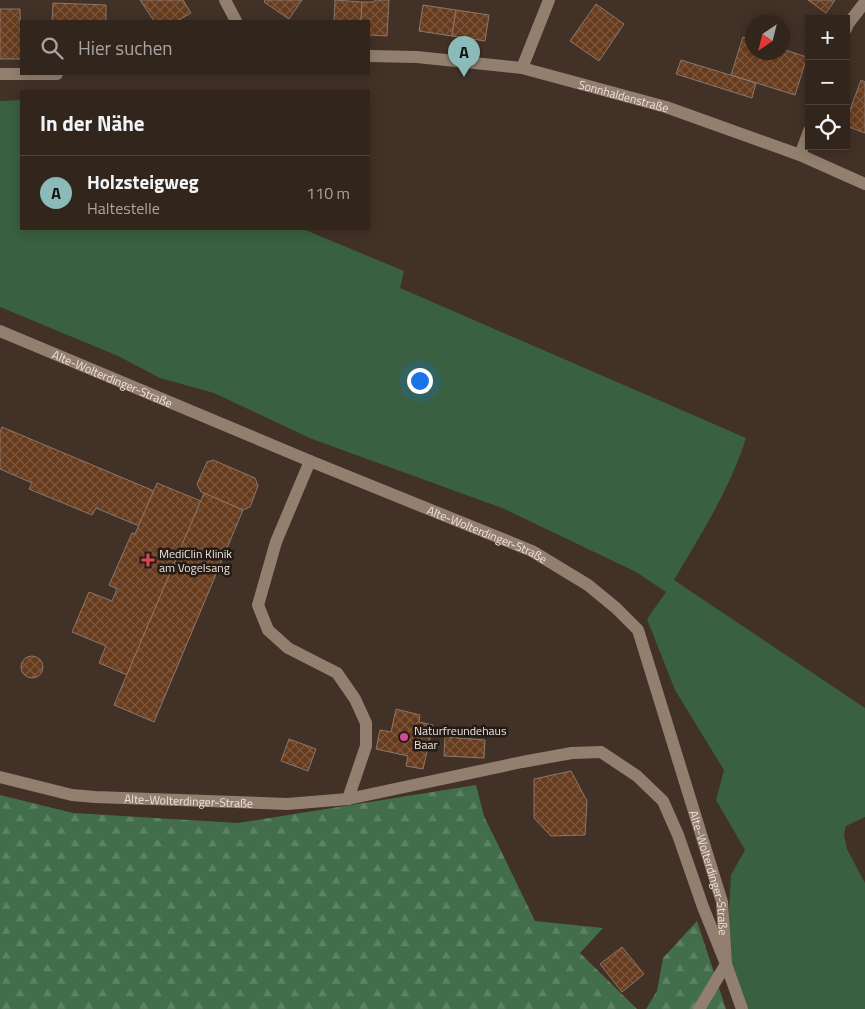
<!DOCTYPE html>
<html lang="de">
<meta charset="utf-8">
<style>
:root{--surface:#32251c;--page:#3a2d25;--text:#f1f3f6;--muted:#a8a5a3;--line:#4d423b;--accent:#8bbbb9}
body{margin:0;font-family:"Titillium Web",sans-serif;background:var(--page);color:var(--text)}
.controls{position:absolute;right:15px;top:15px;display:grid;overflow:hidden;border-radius:0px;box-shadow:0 2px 12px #0003}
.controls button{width:45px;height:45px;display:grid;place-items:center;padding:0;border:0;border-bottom:1px solid var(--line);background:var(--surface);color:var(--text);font:25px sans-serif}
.compass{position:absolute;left:745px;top:15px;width:45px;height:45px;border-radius:50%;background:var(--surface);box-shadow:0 2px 12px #0003;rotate:215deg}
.you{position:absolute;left:419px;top:380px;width:18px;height:18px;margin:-12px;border:4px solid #fff;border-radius:50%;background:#1a73e8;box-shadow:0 0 0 8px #1a73e833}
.badge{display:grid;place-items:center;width:32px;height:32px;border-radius:50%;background:var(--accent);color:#111;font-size:16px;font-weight:700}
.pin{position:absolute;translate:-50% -41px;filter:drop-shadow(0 1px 2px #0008)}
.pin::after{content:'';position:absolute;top:26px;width:18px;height:15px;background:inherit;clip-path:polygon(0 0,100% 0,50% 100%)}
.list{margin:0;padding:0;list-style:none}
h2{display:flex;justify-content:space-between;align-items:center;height:65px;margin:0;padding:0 20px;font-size:21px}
h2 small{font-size:16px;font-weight:400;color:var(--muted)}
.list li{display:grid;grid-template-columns:32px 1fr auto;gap:15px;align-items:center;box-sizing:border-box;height:75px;padding:0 20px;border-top:1px solid var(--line)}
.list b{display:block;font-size:19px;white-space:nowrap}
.list p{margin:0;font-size:16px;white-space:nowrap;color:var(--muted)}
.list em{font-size:16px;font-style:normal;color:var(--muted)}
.icon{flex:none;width:28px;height:28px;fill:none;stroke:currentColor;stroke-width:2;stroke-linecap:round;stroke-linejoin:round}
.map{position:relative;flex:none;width:865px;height:1009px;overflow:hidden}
.search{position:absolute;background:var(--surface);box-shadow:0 2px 12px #0003;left:20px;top:20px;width:350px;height:55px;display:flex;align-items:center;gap:12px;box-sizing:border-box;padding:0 18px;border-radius:0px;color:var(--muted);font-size:19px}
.panel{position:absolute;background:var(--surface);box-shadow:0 2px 12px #0003;left:20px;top:90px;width:350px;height:140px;border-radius:0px}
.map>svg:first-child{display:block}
.green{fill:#396040}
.forest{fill:url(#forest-firs)}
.building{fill:url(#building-cross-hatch);stroke:#8b776b}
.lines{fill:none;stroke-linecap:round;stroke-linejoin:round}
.minor{stroke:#927f6f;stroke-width:12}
.health-dot{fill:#e0444e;stroke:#221b16;stroke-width:2}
.hotel-dot{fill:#d1479c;stroke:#221b16;stroke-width:2}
.labels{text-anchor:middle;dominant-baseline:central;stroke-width:5;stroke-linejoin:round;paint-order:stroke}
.street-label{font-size:12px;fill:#eee2db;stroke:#221b16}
.poi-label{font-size:12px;fill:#eee2db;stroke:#221b16;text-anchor:start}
</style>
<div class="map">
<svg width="865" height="1009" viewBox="0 0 865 1009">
<defs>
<pattern id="forest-firs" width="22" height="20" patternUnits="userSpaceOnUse" patternTransform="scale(1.25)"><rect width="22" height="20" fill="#436e4b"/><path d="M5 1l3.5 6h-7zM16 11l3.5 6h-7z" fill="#5e8264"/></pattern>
<pattern id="building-cross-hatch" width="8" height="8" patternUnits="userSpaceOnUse" patternTransform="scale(1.25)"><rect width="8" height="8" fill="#673c1e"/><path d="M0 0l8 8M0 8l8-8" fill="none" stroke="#7d583e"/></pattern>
</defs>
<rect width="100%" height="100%" fill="#423126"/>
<path class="green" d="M21,100v129h282l101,42 -4,17 346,150c-16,51 -45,96 -72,142l191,128v109l-19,9 -2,9 3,14 18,34v126h-123l-16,-45 5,-89 14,-25 -29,-50 8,-30 -49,-80 -28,-71 19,-27 -30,-20 -134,-64 -190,-69 -98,-46 -54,-15 -42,-22 -118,-49v-206z"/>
<g class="forest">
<path d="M476,785l8,31 51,105 68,7 -23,25 57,56h-637v-214l73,18 165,10z"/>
<path d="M697,921l29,88h-80l11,-18 6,-33z"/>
</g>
<g class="building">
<path d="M140,0h43l8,13 -14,8h-23z"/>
<path d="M265,0h37l-13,19 -25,-17z"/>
<path d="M335,0l27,2 -1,19h-27z"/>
<path d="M375,0h14l-2,36 -18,-1v-14h-8l1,-19h12z"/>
<path d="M808,0h27l-9,13z"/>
<path d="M53,3l53,2v16h-54z"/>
<path d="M596,4l28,20 -25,37 -29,-20z"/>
<path d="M423,5l33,5 -4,26 -33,-5z"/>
<path d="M0,9h20l1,50h-21z"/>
<path d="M456,10l33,5 -4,26 -33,-5z"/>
<path d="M743,37l9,3v12h30v-3l25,8 -12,38 -64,-20z"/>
<path d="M681,60l75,23 -4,15 -76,-24z"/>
<path d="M861,80l4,2v51l-19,-7v-5z"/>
<path d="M2,427l152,64 -15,35 -43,-18 -4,7 -63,-26 3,-6 -32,-14v-37z"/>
<path d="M213,460l42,18 3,8 -8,21 -7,3 -42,-18 -4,-8 10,-22z"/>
<path d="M157,483l44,18 -74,174 -28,-12 7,-17 -34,-14 17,-40 23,9 5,-12 -8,-4 23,-52 3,1z"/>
<path d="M204,493l39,17 -89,212 -40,-17z"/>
<circle cx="32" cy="667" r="11"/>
<path d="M396,709l24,6 -1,7 14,3 -10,44 -17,-3 2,-10 -32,-7 4,-19 11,2z"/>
<path d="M445,737l40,3 -1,18 -40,-2z"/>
<path d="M289,739l27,10 -8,22 -27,-10z"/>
<path d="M571,771l16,30 -2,34 -34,1 -17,-18v-39z"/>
<path d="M622,947l22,27 -22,18 -22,-28z"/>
</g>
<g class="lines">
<g class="minor">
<path d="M225,0l11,21"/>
<path d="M846,29l2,-5 17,-22"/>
<path id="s1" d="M369,56l48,1 105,11 144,39 134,48 65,29"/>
<path d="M522,68l27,-68"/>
<path d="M0,74h57"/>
<path d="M800,155l9,-24"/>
<path id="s2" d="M0,331l310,130 222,90 56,34 28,23 22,22 84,272 4,62"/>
<path d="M310,461l-34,81 -18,63 10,25 20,18 49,25 18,26 11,24v23l-18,53"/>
<path id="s3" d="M0,777l72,18 23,2 192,7 61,-5 174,-37 50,-9 29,-1 36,24 26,25 15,34 25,72 23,57 16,45"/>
<path d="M699,1009l27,-45"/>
</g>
</g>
<path class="health-dot" d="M145.5 552.5h5v5h5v5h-5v5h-5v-5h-5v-5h5z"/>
<circle class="hotel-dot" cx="404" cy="737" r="5"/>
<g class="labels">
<g class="street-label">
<text stroke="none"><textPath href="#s1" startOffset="259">Sonnhaldenstraße</textPath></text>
<text stroke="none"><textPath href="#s2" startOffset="122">Alte-Wolterdinger-Straße</textPath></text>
<text stroke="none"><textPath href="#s2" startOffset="528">Alte-Wolterdinger-Straße</textPath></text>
<text stroke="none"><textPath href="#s3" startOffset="191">Alte-Wolterdinger-Straße</textPath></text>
<text stroke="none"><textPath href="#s2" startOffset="962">Alte-Wolterdinger-Straße</textPath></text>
</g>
<g class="poi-label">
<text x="159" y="553">MediClin Klinik<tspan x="159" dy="14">am Vogelsang</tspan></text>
<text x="414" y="730">Naturfreundehaus<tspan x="414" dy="14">Baar</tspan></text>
</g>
</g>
</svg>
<div class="controls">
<button>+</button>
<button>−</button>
<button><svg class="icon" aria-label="locate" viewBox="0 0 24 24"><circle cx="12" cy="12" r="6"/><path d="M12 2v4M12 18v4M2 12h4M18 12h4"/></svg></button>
</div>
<svg class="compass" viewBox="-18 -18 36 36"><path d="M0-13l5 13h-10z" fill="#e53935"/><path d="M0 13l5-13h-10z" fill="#a8a5a3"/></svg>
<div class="you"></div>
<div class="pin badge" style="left:464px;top:77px">A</div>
<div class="search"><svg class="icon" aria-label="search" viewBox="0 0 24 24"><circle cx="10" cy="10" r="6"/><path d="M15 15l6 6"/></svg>Hier suchen</div>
<section class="panel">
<h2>In der Nähe<small></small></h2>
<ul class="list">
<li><span class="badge">A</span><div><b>Holzsteigweg</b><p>Haltestelle</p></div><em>110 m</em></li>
</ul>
</section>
</div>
